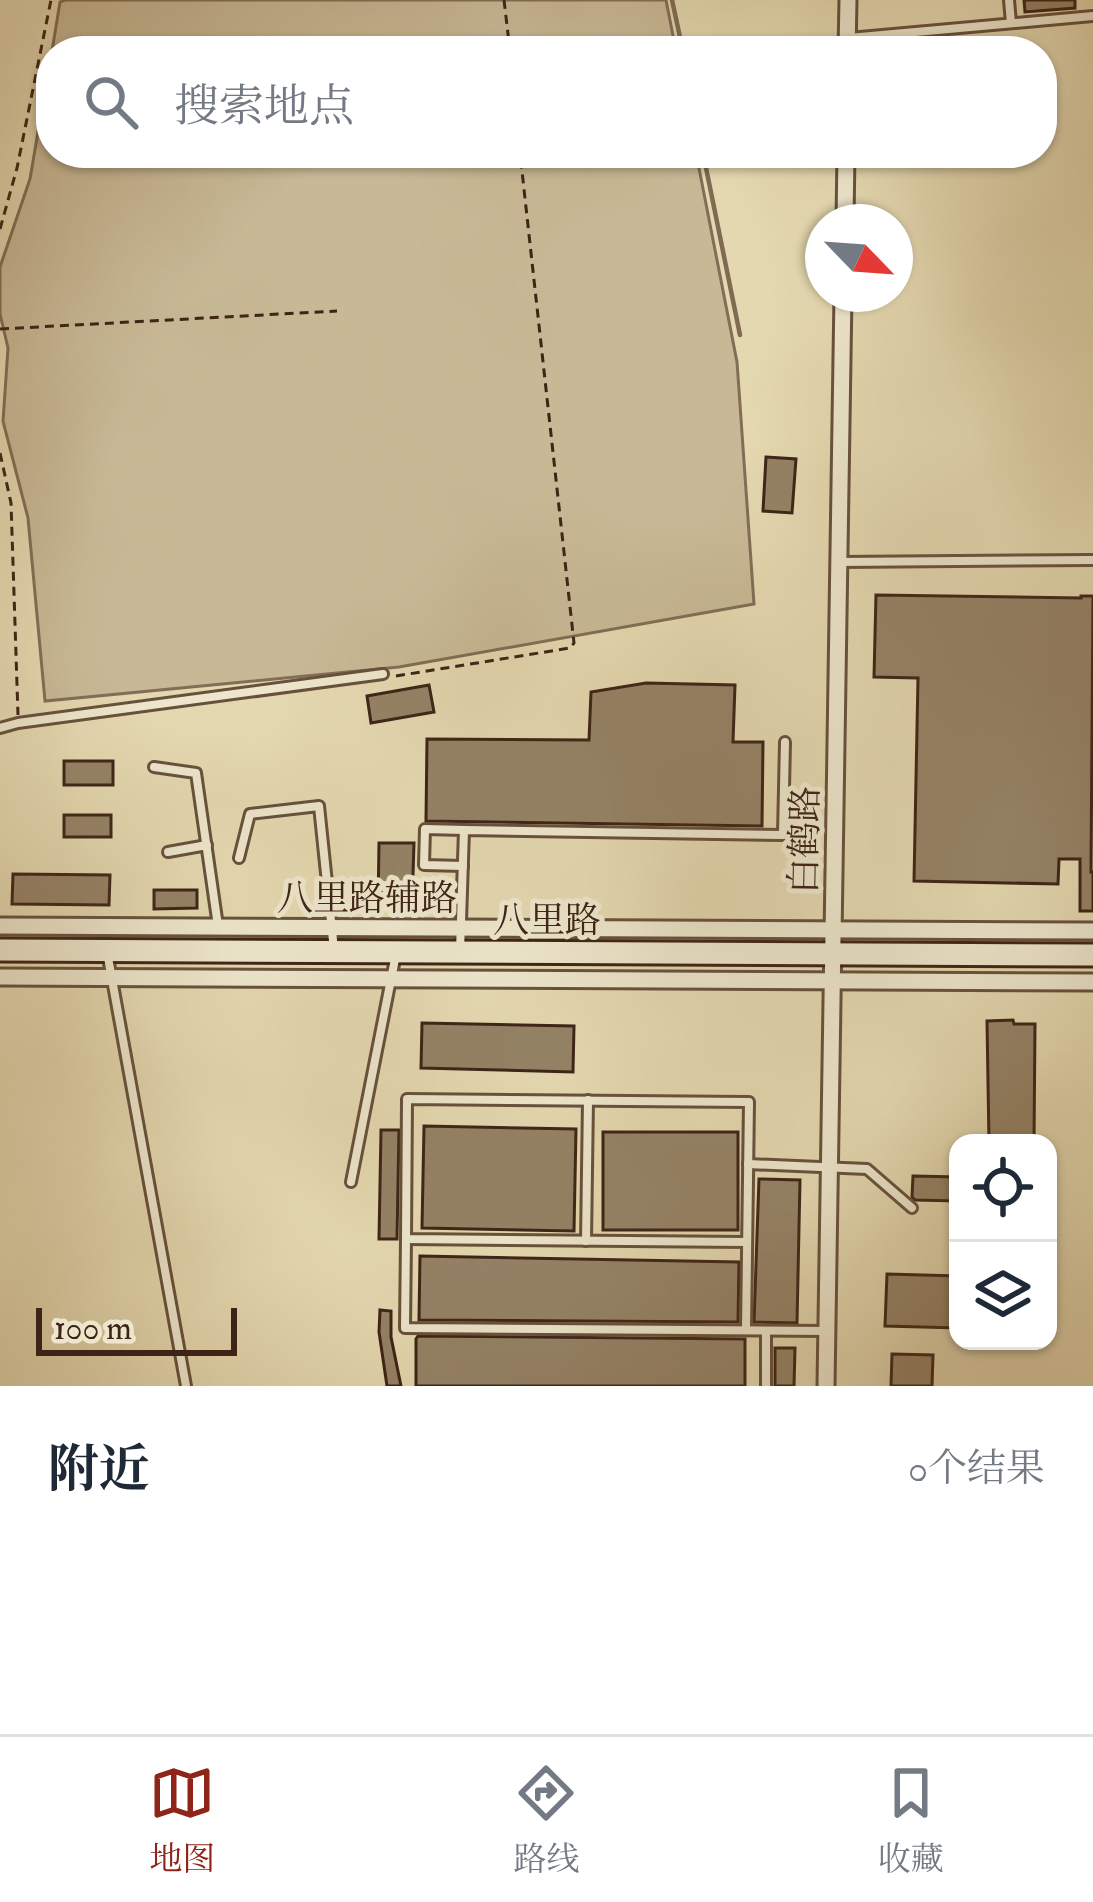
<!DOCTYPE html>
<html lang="zh">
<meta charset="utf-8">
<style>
:root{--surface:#fff;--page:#f6f6f7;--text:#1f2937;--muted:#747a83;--line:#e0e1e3;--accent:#8f2418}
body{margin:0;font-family:"IM FELL Double Pica","Noto Serif SC",serif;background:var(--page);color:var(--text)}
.controls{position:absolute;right:36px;bottom:36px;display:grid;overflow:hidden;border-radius:24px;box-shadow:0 3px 9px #0004}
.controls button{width:108px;height:108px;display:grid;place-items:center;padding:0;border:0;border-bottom:3px solid var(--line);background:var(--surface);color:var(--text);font:60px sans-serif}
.compass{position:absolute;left:805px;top:204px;width:108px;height:108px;border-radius:50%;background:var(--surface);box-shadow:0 3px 9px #0004;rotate:115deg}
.scale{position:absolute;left:36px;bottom:30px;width:201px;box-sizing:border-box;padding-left:12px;border:6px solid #3d2416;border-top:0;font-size:33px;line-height:42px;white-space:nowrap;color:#3d2416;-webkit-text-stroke:9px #ede6cc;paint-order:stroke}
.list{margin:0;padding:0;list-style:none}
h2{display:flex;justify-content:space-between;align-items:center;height:156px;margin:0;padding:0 48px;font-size:51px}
h2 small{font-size:39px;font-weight:400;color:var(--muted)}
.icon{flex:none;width:66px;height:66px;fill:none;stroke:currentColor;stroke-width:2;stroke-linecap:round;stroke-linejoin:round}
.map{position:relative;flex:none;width:1093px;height:1386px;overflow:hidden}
.search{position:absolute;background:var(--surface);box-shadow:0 3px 9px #0004;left:36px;right:36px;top:36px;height:132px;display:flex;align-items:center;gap:30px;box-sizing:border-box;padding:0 42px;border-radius:48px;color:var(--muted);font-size:45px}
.sheet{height:348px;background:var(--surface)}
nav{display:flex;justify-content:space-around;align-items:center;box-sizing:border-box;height:168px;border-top:3px solid var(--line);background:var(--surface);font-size:33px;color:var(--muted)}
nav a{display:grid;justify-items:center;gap:6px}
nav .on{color:var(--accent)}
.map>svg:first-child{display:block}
.green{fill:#c8b996;stroke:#826e56;stroke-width:3}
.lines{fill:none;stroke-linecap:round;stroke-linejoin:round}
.stream{stroke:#7f6b53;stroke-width:4.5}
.building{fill:#948266;stroke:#3d2416;stroke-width:3}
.lane-casing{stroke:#67513c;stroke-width:14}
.street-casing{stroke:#67513c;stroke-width:21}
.secondary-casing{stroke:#3d2416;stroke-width:27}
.path{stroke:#3d2416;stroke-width:3;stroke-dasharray:9 6;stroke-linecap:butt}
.lane{stroke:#ede6cc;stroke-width:8}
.street{stroke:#ede6cc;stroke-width:15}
.secondary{stroke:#ede6cc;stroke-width:21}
.labels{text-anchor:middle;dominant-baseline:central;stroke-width:10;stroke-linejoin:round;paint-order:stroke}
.street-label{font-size:36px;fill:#3d2416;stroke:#ede6cc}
</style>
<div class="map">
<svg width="1093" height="1386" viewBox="0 0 1093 1386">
<rect width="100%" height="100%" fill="#e4d8b0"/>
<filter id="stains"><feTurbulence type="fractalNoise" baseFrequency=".00167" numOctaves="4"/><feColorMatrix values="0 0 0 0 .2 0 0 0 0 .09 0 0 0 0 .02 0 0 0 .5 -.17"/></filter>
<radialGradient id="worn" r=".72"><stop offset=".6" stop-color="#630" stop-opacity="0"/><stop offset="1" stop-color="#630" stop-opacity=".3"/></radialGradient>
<g class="green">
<path d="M65,0h601l10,51h-624l8,-49z"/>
<path d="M51,55v98h645l41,209 17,242 -355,63 -354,34 -17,-183 -25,-97 5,-73 -8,-34v-47l30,-88z"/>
</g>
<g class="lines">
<g class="stream">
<path d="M672,0l11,51"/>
<path d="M703,153l37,182"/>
</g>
</g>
<g class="building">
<path d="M1024,0h51v8l-50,4z"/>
<path d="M766,457l30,2 -4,54 -29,-2z"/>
<path d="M876,595l205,3v-2h12l-2,276h2v39h-13v-52h-21l-1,25 -144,-3 4,-203 -44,-1z"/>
<path d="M646,683l89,2 -2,57h30l-1,84 -336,-5 1,-82 162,1 2,-48z"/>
<path d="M429,685l5,27 -63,11 -4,-27z"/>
<rect x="64" y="761" width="49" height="24"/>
<rect x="64" y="815" width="47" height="22"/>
<path d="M379,843h35l-2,64 -34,-1z"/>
<path d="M13,874l97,1 -1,30 -97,-1z"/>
<path d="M154,890h43v18l-43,1z"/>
<path d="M1013,1020l1,4h21l-1,119h-45l-2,-122z"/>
<path d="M422,1023l152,3 -1,46 -152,-4z"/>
<path d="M424,1126l152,3 -2,102 -152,-3z"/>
<path d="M381,1130h18l-2,109h-18z"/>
<rect x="603" y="1132" width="135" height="98"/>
<path d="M913,1176l45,1v24l-43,-1 -3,-3z"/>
<path d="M759,1179l41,1 -3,143 -43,-1z"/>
<path d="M420,1256l319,6 -1,60 -319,-2z"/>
<path d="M887,1274l71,2v52l-73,-2z"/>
<path d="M380,1310l11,1v26l10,49h-14l-8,-54z"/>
<path d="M418,1336l327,3v47h-329v-47z"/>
<path d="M775,1348h20l-1,38h-19z"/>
<path d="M892,1354l41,1 -1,31h-41z"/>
</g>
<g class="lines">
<g class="lane-casing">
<g id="lane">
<path d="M1009,0l2,23"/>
<path d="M849,38l244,-22"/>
<path d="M839,562l254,-2"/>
<path d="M0,728l18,-5 365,-49"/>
<path d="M154,767l42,6 22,153"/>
<path d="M168,852l39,-7"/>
<path d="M239,858l11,-44 69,-8 15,144"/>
<path d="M463,866l-39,-1 1,-36 39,1"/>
<path d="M460,951l4,-121 319,5 2,-93"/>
<path d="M107,952l79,434"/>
<path d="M748,1164l119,5 45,39"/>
<path d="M351,1182l45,-228"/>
<path d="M406,1239l-1,89 421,3"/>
<path d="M586,1241l2,-141"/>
<path d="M746,1330l3,-228 -342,-3 -1,140 341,3"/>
<path d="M766,1386v-55"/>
</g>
</g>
<g class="street-casing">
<g id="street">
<path d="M847,51l1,-51"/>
<path d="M845,222l1,-69"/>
<path d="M0,926l1093,5"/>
<path d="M0,977l1093,5"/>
<path d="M826,1386l17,-1092"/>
</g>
</g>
<g class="secondary-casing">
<path id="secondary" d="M0,950l1093,5"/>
</g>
<g class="path">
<path d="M504,0l6,51"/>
<path d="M0,229l17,-61 34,-168"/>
<path d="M0,329l337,-18"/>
<path d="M0,453l11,50 7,212"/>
<path d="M396,676l174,-28 4,-5 -54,-490"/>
</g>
<use href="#lane" class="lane"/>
<use href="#street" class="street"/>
<use href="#secondary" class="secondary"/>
</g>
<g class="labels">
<g class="street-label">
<text transform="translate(805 840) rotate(-89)">白鹤路</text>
<text x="367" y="898">八里路辅路</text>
<text x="547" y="920">八里路</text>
</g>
</g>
<rect width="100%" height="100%" filter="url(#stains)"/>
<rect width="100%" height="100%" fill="url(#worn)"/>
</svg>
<div class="controls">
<button><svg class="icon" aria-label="locate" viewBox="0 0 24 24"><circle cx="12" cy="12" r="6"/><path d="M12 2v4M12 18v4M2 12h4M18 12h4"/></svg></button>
<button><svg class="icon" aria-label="layers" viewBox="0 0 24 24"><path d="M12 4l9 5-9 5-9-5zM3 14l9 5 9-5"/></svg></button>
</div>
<svg class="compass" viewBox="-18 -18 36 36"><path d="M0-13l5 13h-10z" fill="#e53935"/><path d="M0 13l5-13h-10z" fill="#747a83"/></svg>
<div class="scale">100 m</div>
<div class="search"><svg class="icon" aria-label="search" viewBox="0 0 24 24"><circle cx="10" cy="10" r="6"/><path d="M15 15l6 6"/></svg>搜索地点</div>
</div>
<section class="sheet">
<h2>附近<small>0个结果</small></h2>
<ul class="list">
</ul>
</section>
<nav>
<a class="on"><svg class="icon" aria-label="map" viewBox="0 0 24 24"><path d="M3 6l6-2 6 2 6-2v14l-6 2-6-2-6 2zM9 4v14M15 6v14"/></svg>地图</a>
<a><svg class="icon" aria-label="directions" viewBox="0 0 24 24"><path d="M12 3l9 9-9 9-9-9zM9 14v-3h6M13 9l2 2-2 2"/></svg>路线</a>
<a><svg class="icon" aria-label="saved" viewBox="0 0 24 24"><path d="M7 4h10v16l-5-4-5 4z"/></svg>收藏</a>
</nav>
